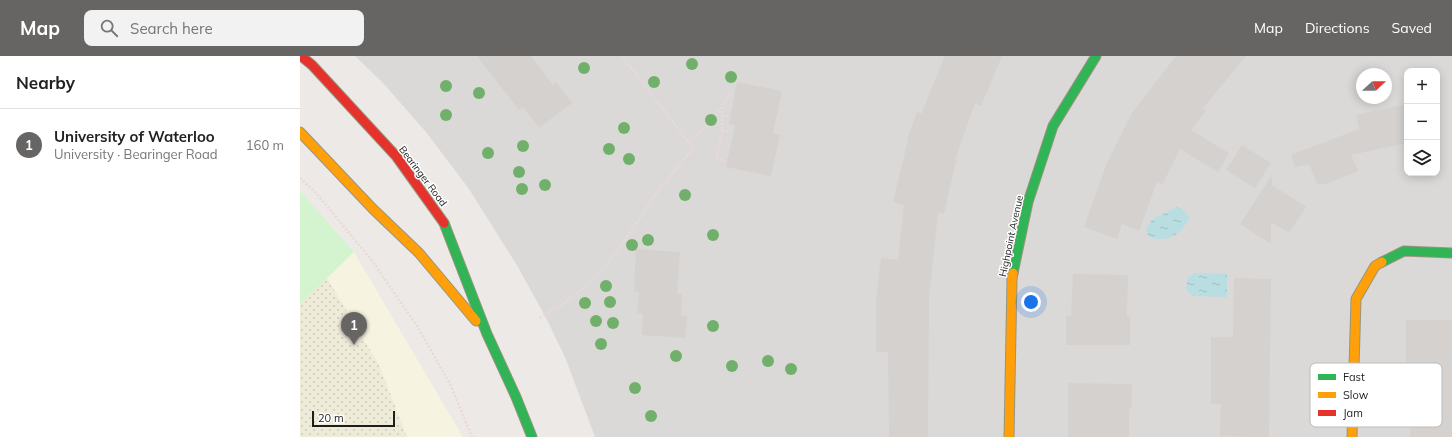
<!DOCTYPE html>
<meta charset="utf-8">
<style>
:root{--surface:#fff;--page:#f2f2f2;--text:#222;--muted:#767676;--line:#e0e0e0;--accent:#666564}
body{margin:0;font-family:Mulish,sans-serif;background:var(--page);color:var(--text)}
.controls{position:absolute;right:12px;top:12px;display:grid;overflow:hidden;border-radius:8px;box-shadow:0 2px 10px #0003}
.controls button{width:36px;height:36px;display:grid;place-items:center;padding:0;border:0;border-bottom:1px solid var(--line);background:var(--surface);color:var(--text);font:20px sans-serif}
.compass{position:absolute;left:1056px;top:12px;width:36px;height:36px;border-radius:50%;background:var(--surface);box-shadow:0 2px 10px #0003;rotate:69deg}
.scale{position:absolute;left:12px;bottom:10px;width:83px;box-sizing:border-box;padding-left:4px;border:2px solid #1e1e1e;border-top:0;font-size:11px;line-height:14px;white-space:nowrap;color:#1e1e1e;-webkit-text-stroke:3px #fff;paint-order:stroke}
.you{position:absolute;left:731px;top:246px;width:14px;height:14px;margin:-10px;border:3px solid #fff;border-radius:50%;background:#1a73e8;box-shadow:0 0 0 6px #1a73e833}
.badge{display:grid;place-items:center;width:26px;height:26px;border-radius:50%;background:var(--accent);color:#fff;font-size:13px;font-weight:700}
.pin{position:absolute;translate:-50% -33px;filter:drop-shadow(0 1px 2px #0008)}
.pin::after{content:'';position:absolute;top:21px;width:14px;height:12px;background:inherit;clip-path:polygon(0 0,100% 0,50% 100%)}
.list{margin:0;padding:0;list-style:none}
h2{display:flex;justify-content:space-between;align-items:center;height:52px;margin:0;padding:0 16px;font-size:17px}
h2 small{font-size:13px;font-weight:400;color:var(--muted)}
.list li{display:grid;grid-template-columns:26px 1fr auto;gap:12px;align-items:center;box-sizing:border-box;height:72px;padding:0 16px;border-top:1px solid var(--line)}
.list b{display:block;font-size:15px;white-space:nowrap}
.list p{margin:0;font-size:13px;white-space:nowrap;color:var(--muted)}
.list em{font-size:13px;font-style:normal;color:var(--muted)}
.icon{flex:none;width:22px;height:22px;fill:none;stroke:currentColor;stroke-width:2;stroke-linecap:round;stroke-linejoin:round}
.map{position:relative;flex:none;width:1152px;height:381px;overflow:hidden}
header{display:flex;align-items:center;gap:24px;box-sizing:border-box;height:56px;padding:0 20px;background:var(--accent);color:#fff}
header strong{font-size:19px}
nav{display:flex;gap:22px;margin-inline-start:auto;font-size:14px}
.search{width:280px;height:36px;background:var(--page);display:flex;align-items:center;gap:10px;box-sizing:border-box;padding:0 14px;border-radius:8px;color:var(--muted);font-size:15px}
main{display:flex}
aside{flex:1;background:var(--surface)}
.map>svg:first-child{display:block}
.residential{fill:#dbd9d8;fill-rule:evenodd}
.education{fill:#f6f3e0}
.farmland{fill:url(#farmland-dots)}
.park{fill:#d4f3cf}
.water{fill:url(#water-ripples)}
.building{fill:#d4d1cf}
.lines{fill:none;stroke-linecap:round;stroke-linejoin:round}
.fast-casing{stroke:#97957d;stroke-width:11}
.slow-casing{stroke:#97957d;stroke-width:11}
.jam-casing{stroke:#97957d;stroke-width:11}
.path{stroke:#ebd8d8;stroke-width:2.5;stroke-dasharray:2 2;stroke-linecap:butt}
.fast{stroke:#30b455;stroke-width:9}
.slow{stroke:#ff9f0a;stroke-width:9}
.jam{stroke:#e5322d;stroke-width:9}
.tree{fill:#70b06b}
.labels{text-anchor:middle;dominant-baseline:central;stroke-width:3;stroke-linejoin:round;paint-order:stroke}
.street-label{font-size:10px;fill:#1e1e1e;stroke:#fff}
.key{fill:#fff;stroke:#bcbcbc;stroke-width:1}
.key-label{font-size:11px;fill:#1e1e1e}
</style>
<header>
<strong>Map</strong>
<div class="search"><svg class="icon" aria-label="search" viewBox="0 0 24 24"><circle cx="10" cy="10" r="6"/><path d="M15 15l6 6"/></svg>Search here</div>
<nav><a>Map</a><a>Directions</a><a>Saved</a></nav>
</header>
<main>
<aside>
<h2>Nearby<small></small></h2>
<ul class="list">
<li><span class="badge">1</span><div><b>University of Waterloo</b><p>University · Bearinger Road</p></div><em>160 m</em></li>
</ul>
</aside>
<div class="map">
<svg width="1152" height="381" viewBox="0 0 1152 381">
<defs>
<pattern id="farmland-dots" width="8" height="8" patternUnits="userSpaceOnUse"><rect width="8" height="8" fill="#eeebd8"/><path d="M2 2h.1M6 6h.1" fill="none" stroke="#ccc9b9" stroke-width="1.8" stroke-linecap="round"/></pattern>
<pattern id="water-ripples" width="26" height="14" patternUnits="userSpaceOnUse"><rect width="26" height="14" fill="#b8dee1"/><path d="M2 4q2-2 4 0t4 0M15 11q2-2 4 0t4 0" fill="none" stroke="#9ebec1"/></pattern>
</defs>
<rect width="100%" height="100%" fill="#ece9e6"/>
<path class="residential" d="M55,0h1097v381h-857l-30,-80 -19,-39 -28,-51 -49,-78 -43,-57 -43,-49zM1107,15h30v102h-30zM1062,18h24v24h-24z"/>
<path class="education" d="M0,135l54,61 109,185h-163z"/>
<path class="farmland" d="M0,177l79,132 28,72h-107z"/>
<path class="park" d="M0,135l54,61 -54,52z"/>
<g class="water">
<path d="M876,151l6,2 7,8c-4,13 -17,24 -32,22 -3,0 -6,-2 -9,-3l-2,-7c7,-15 17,-13 30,-22z"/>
<path d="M894,217l33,1v23l-35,-1 -6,-7 2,-11z"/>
</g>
<g class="building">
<path d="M177,0h54l22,29 3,-3 16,21 -33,25 -16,-21 -4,3z"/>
<path d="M645,0h57l-21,50 -6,-3 -17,48 -14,63 -6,-1 -9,84 -1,140h-39l-1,-85h-12v-53l5,-41 17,2 6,-55 -11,-3 15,-62h-1l10,-28 4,2z"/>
<path d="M876,0h70l-43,52 3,2 -15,20 38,23 -11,19 -38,-23 -18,36 -5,-3 -18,49 -17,-7 -5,15 -33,-12 23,-64 25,-50z"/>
<path d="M437,26l45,9 -9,42 7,2 -9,41 -45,-9 9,-42 -6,-1z"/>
<path d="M1107,48v39l-56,12 7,16 -32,13h-9l-8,-20 -14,3 -4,-12 68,-26 -3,-14z"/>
<path d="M942,89l29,18 -16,25 -29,-18z"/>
<path d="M972,119v10l34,22 -17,26 -18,-11v22l-31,-20z"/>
<path d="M336,193l44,3 -3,42h5l-1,22h6l-2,22 -43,-3 1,-21 -6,-1 2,-21h-5z"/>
<path d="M773,218l55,1 -1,41h3v29h-64v-29h5z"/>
<path d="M934,222l37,1 -2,158 -49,-1 1,-32h-10v-67h22z"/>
<path d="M1106,264h46v117h-42l1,-12h-7l-1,-30h3z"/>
<path d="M768,327l64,1 -1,25h-2v28h-61z"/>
</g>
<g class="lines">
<g class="fast-casing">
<g id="fast">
<path d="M144,167l43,111 29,63 16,40"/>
<path d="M1082,206l22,-11 48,2"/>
<path d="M713,217l15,-71 25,-76 43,-70"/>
</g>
</g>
<g class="slow-casing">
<g id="slow">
<path d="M0,76l73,77 46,44 57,68"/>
<path d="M709,381l3,-158 1,-6"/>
<path d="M1052,381l4,-138 19,-33 7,-4"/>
</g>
</g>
<g class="jam-casing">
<path id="jam" d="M1,0l11,9 84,91 48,67"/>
</g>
<g class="path">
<path d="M422,51v26l-6,25 9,3"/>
<path d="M422,60h6"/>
<path d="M422,74l8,2"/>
<path d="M387,86l24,-18 21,-33"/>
<path d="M0,122l17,16 56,68 46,67 32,57 21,51"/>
<path d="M240,262l22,-13 18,-14 24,-24 15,-18 36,-54 38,-47 -71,-92"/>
</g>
<use href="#fast" class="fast"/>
<use href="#slow" class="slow"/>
<use href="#jam" class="jam"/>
</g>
<g class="tree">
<circle cx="392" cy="8" r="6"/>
<circle cx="284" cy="12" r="6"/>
<circle cx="431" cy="21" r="6"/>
<circle cx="354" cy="26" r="6"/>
<circle cx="146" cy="30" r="6"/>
<circle cx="179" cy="37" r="6"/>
<circle cx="146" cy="59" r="6"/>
<circle cx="411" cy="64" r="6"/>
<circle cx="324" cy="72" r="6"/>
<circle cx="223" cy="90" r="6"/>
<circle cx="309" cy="93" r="6"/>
<circle cx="188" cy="97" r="6"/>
<circle cx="329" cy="103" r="6"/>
<circle cx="219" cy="116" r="6"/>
<circle cx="245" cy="129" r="6"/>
<circle cx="222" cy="133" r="6"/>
<circle cx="385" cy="139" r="6"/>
<circle cx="413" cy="179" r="6"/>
<circle cx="348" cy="184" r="6"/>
<circle cx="332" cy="189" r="6"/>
<circle cx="306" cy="230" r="6"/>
<circle cx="310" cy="246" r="6"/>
<circle cx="285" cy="247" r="6"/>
<circle cx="296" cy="265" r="6"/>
<circle cx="313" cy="267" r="6"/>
<circle cx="413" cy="270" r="6"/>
<circle cx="301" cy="288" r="6"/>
<circle cx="376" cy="300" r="6"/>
<circle cx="468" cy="305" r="6"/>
<circle cx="432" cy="310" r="6"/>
<circle cx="491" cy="313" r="6"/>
<circle cx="335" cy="332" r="6"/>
<circle cx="351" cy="360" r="6"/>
</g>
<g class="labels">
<g class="street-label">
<text transform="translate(123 120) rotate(53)">Bearinger Road</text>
<text transform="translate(711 180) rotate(-78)">Highpoint Avenue</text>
</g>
</g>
<rect x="1010" y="307" width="132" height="64" rx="6" class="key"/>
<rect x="1018" y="318" width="18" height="6" fill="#30b455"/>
<rect x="1018" y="336" width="18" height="6" fill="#ff9f0a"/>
<rect x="1018" y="354" width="18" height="6" fill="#e5322d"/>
<g class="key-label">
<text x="1043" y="325">Fast</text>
<text x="1043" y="343">Slow</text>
<text x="1043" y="361">Jam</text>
</g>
</svg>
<div class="controls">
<button>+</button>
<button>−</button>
<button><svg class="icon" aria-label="layers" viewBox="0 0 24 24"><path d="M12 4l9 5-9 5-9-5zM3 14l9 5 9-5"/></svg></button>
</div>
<svg class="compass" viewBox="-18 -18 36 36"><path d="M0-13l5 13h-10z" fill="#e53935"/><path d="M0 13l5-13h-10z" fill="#767676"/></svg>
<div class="scale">20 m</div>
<div class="you"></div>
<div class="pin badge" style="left:54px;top:289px">1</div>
</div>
</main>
